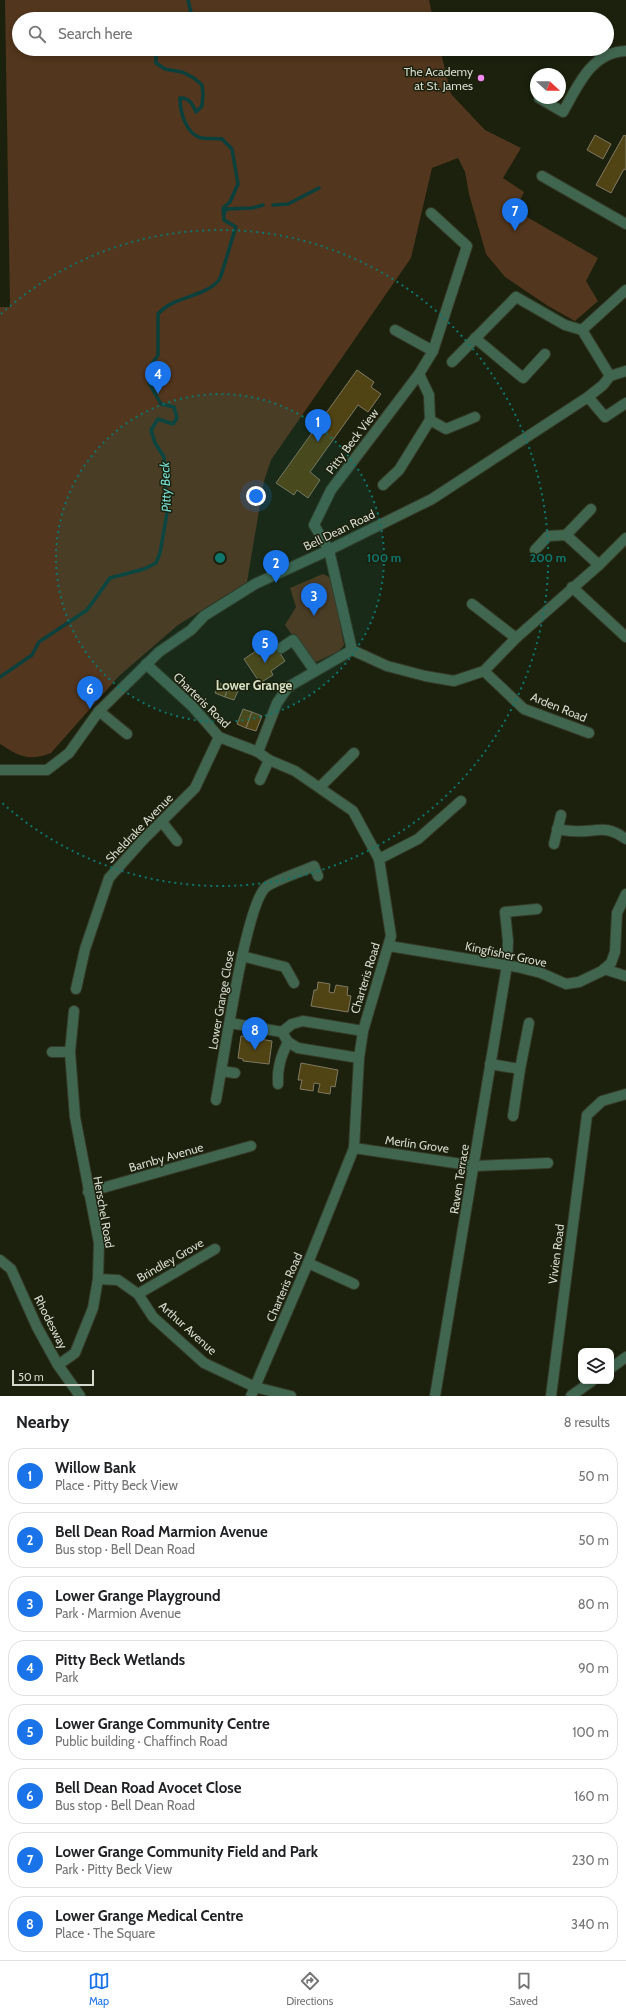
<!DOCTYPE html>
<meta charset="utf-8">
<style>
:root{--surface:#fff;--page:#f6f6f6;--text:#202124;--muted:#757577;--line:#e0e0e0;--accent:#1a73e8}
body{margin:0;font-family:Cabin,sans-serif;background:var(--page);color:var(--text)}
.controls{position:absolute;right:12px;bottom:12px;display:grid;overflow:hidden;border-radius:8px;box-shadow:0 2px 6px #0003}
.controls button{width:36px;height:36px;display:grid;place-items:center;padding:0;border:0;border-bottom:1px solid var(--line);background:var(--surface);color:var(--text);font:20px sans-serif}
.compass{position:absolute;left:530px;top:68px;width:36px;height:36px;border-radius:50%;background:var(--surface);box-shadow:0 2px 6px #0003;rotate:111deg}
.scale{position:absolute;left:12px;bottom:10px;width:82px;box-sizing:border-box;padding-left:4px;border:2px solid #d4d9cc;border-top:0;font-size:11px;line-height:14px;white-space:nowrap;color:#d4d9cc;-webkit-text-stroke:3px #1b210d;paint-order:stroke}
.you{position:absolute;left:256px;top:496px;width:14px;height:14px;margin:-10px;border:3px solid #fff;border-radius:50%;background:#1a73e8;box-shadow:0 0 0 6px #1a73e833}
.badge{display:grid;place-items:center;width:26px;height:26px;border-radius:50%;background:var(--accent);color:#fff;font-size:13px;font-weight:700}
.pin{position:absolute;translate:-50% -33px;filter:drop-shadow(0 1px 2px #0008)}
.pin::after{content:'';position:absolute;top:21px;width:14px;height:12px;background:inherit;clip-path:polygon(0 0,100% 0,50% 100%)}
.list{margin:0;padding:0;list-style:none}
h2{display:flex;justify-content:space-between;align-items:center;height:52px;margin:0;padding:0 16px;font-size:17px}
h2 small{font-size:13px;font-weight:400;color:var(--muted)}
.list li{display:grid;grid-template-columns:26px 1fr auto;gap:12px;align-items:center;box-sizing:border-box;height:56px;margin:0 8px 8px;padding:0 8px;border:1px solid var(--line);border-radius:16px}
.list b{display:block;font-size:15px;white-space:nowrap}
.list p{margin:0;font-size:13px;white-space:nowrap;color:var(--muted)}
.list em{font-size:13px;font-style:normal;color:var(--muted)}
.icon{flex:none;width:22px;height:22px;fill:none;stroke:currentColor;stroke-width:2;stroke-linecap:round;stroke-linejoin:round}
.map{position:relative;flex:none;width:626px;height:1396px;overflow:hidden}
.search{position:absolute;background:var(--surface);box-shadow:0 2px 6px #0003;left:12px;right:12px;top:12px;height:44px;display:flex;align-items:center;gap:10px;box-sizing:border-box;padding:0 14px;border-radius:22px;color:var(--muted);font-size:15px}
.sheet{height:564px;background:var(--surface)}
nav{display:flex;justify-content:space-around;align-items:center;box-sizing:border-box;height:56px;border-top:1px solid var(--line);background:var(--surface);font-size:11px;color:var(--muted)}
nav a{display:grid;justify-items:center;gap:2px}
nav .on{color:var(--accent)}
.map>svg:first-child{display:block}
.green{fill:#52361d}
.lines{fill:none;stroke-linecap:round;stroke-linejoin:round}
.stream{stroke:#0b403c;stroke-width:3.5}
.building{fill:#514414;stroke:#817961}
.minor-casing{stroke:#353b28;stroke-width:12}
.minor{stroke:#41664f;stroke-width:10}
.ring{fill:none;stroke:#0f766e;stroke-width:2;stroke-dasharray:2 4}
.poi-dot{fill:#f38af2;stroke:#1b210d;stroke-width:1.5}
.labels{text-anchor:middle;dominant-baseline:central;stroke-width:3;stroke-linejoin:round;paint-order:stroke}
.poi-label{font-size:12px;fill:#d4d9cc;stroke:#1b210d;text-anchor:end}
.street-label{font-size:12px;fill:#d4d9cc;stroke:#1b210d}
.water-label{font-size:13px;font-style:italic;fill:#75dbd1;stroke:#1b210d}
.neighbourhood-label{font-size:13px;font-weight:bold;fill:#d6e0c5;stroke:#1b210d}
.centre{fill:#0f766e;stroke:#1b210d;stroke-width:2}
.ring-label{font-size:12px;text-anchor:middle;font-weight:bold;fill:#0f766e;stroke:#1b210d;stroke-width:3;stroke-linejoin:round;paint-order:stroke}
</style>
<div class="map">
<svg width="626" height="1396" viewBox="0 0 626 1396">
<rect width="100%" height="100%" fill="#1b210d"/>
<g class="green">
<path d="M5,0h424l4,19h-414v30h421l11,45 34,36 36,18 -18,30 21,14 -9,18 83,48 -12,23 12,20 -23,20 -27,-15 -43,-29 -19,-23 -17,-60 -4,-22 -7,-14 -26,10 -21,90 -140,202 -7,21 -17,101 -69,43 -59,51 -68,77c-23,9 -32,3 -51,-9v-437h10z"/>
<path d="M323,574l6,3 4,8 11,60 -5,6 -25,12 -20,-30 -2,2 -7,-10 11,-18 -6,-19z"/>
</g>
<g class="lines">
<g class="stream">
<path d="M188,0l3,12 -3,7"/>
<path d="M273,205l15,-1 31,-16"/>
<path d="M224,214l2,-5 26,-1 11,-3"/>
<path d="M0,677l32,-22 7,-13 48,-32 23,-32 34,-9 12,-6 4,-10 7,-40 -3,-56 -9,-14 -4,-13 7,-11 15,5 4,-6 -3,-11 -13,-3 -12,-21 1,-16 8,-12v-41c17,-19 46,-16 61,-34 3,-4 13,-43 17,-53l-12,-7 -1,-12 7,-6 8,-18 -6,-35 -10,-10c-7,-1 -14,0 -20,-1 -16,-3 -22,-26 -22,-40 9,-1 13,7 16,14l6,-6 1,-12 -1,-9 -8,-7 -12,-6 -17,-3 -9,-6v-11l6,-3"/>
</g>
</g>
<g class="building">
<path d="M595,135l16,9 -8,15 -16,-9z"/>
<path d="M624,135l2,1v34l-2,-1 -13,24 -15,-8z"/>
<path d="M357,370l17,12 -3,5 10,7 -13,18 -10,-7 -48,67 10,8 -12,18 -11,-8 -3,5 -18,-12z"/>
<path d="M274,644l11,17 -14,10 2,4 -13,8 -16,-24 12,-8 2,3z"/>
<path d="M219,683l9,4 -3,10 -10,-4z"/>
<path d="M228,687l10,4 -4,9 -9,-3z"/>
<path d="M243,709l9,3 -6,16 -9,-4z"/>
<path d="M252,712l10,4 -6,15 -10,-3z"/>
<path d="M318,982l12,2 -1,8 5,1 2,-8 12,2 -1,8 4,1 -3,16 -37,-6 3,-16h3z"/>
<path d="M241,1036l31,5 -3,23 -26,-3v-2l-5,-1z"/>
<path d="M301,1063l37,7 -3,17 -4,-1 -1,8 -12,-2 2,-8 -6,-1 -1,8 -13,-2 2,-9h-4z"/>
</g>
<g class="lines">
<g class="minor-casing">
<g id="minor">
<path d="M539,98l24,14c15,-26 28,-60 63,-61"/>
<path d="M542,176l84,48"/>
<path d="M431,213l36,33 -34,105 -14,23 -88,116 -17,35 15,25 23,100 35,16 38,10 29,5 30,-10 32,-33 83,-73 27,-27"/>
<path d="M395,330l38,21"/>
<path d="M582,330l44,-40"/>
<path d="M582,330l28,46"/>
<path d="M475,338l48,40 22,-24"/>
<path d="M452,362l64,-65 49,28 17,5"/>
<path d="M419,374l10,21 1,25 16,9 29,-12"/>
<path d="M588,397l17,20 21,-14"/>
<path d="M383,485l16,-15 31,-50"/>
<path d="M566,535l25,-26"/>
<path d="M535,550l13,-14 18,-1 33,30"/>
<path d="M572,587l54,50"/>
<path d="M472,604l44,34"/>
<path d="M281,648l12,-8 21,30"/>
<path d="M146,664l46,42 27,31 39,15 11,8 26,11 58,40 26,48 12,77 -28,95 -4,27 -5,90 -46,115 -57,133"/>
<path d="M484,671l40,38 65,24"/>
<path d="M99,711l28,23"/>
<path d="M258,752l19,-49 11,-16 64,-37"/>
<path d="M0,770h47l22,-17 30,-42 60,-59 32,-22 13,-14 51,-32 74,-34 103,-51 156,-102 15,-12 7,-9 16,-5"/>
<path d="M260,780l9,-20"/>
<path d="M320,787l34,-34"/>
<path d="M162,822l15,19"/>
<path d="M557,829c5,1 11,2 16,2 23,2 31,-8 53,8"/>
<path d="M554,844l7,-29"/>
<path d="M379,859l39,-20 43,-38"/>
<path d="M389,946l128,21 24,6 25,11 13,-2 23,-11 9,-8 4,-11 2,-39 9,-19"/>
<path d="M242,956l43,11 9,16"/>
<path d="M604,969l22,7"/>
<path d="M76,989l9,-40 24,-71 34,-38 52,-52 24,-51"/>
<path d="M230,1023l52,9 6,10 10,6 61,10"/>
<path d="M282,1032l10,-8 11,-3 60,10"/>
<path d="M52,1052h18"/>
<path d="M490,1064l30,5 -7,47"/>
<path d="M520,1069l9,-46"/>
<path d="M221,1071l14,2"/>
<path d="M278,1084c-1,-16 3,-28 10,-42"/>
<path d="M216,1100c7,-35 29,-195 50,-213 8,-6 37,-16 48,-21l4,10"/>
<path d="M354,1148l121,18 73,-3"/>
<path d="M88,1192l163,-46"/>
<path d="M0,1260l11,9 26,58 21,38 22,31"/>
<path d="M308,1263l46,21"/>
<path d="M98,1279l20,1 20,14 15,23 51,46 51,24 36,9"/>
<path d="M138,1294l77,-45"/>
<path d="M58,1365l17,-12 18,-45 5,-29 1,-36 -24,-126 -5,-65 4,-41"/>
<path d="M611,1368l15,-11"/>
<path d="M435,1396l72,-431 1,-24 -3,-29 32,-3"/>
<path d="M551,1396l36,-281 15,-14 24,-7"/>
<path d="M571,1396l21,-15"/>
</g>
</g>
<use href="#minor" class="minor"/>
</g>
<circle cx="220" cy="558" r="164" fill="#0f766e" fill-opacity=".12"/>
<g class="ring">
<circle cx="220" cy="558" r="164"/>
<path d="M1 314A328 328 0 1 1 1 802"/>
</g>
<circle class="poi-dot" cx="481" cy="78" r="4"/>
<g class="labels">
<g class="poi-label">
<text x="473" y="71">The Academy<tspan x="473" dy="14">at St. James</tspan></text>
</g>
<g class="street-label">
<text transform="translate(352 441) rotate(-53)">Pitty Beck View</text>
<text transform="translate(339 530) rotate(-26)">Bell Dean Road</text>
<text transform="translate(202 700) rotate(44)">Charteris Road</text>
<text transform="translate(559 707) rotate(22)">Arden Road</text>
<text transform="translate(139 828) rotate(-46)">Sheldrake Avenue</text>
<text transform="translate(506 954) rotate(12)">Kingfisher Grove</text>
<text transform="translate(365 978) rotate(-73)">Charteris Road</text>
<text transform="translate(221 1000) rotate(-80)">Lower Grange Close</text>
<text transform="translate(417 1144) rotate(8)">Merlin Grove</text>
<text transform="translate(166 1157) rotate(-16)">Barnby Avenue</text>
<text transform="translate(459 1179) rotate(-81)">Raven Terrace</text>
<text transform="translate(104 1212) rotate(80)">Herschel Road</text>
<text transform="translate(556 1254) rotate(-83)">Vivien Road</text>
<text transform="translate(170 1260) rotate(-30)">Brindley Grove</text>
<text transform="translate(284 1287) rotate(-67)">Charteris Road</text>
<text transform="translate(51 1322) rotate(63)">Rhodesway</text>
<text transform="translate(188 1328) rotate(42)">Arthur Avenue</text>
</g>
<g class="water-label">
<text transform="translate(165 487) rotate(-92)">Pitty Beck</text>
</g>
<g class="neighbourhood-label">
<text x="254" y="685">Lower Grange</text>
</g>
</g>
<circle cx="220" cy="558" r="6" class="centre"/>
<g class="ring-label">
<text x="384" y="562">100 m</text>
<text x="548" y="562">200 m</text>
</g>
</svg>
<div class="controls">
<button><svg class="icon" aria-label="layers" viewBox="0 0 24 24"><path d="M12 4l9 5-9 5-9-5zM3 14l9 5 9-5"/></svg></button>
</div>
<svg class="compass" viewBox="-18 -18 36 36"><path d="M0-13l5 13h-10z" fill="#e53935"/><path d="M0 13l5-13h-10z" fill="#757577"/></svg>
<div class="scale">50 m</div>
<div class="you"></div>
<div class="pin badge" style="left:318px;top:442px">1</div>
<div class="pin badge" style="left:276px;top:583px">2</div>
<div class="pin badge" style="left:314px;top:616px">3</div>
<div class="pin badge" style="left:158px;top:394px">4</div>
<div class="pin badge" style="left:265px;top:663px">5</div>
<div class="pin badge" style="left:90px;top:709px">6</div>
<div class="pin badge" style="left:515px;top:231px">7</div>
<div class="pin badge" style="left:255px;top:1050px">8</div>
<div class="search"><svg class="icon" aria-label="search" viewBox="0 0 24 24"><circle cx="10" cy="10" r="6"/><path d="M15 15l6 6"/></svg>Search here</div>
</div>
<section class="sheet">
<h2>Nearby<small>8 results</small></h2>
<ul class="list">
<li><span class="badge">1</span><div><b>Willow Bank</b><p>Place · Pitty Beck View</p></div><em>50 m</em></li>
<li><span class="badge">2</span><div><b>Bell Dean Road Marmion Avenue</b><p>Bus stop · Bell Dean Road</p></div><em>50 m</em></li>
<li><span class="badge">3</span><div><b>Lower Grange Playground</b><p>Park · Marmion Avenue</p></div><em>80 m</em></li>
<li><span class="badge">4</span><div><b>Pitty Beck Wetlands</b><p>Park</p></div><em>90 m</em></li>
<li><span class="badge">5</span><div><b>Lower Grange Community Centre</b><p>Public building · Chaffinch Road</p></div><em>100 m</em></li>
<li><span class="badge">6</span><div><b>Bell Dean Road Avocet Close</b><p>Bus stop · Bell Dean Road</p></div><em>160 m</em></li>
<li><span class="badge">7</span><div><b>Lower Grange Community Field and Park</b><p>Park · Pitty Beck View</p></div><em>230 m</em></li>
<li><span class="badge">8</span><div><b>Lower Grange Medical Centre</b><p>Place · The Square</p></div><em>340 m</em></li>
</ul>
</section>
<nav>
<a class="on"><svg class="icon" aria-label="map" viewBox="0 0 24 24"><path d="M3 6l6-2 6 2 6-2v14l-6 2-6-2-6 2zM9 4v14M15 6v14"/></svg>Map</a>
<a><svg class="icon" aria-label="directions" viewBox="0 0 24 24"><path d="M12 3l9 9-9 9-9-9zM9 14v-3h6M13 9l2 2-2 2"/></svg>Directions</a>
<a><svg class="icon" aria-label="saved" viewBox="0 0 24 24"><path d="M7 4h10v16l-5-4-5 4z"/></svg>Saved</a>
</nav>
